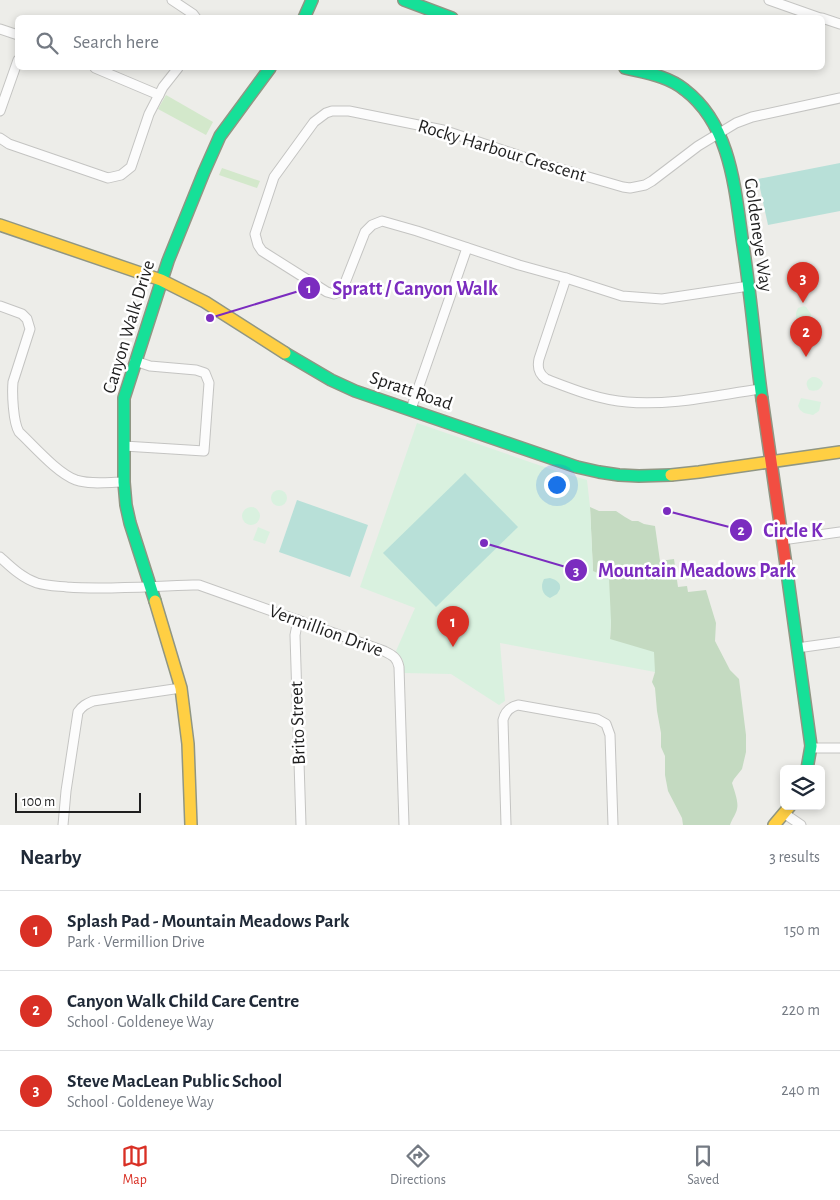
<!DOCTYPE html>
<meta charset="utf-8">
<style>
:root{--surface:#fff;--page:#f6f6f7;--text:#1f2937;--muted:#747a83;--line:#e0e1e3;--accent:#d93025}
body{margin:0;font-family:"Alegreya Sans",sans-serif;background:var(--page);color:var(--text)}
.controls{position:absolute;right:15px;bottom:15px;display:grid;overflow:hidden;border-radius:8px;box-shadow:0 2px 8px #0003}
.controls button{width:45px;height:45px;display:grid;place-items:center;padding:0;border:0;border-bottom:1px solid var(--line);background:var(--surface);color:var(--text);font:25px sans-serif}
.scale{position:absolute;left:15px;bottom:12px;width:126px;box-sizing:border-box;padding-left:5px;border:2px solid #1f1f1f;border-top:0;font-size:14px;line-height:18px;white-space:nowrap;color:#1f1f1f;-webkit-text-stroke:4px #fff;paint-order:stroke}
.you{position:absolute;left:556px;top:484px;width:18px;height:18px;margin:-12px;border:4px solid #fff;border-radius:50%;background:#1a73e8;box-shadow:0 0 0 8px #1a73e833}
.badge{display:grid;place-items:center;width:32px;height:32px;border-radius:50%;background:var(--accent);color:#fff;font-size:16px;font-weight:700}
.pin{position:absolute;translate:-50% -41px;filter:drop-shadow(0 1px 2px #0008)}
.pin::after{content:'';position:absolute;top:26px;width:18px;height:15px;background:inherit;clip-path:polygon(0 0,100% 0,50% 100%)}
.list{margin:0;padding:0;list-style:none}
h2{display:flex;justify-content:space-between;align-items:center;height:65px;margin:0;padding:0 20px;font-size:21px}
h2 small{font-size:16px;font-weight:400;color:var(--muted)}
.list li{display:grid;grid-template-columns:32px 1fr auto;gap:15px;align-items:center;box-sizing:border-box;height:80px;padding:0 20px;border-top:1px solid var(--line)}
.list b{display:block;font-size:19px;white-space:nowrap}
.list p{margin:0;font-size:16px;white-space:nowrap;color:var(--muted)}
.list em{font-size:16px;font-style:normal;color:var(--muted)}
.icon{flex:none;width:28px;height:28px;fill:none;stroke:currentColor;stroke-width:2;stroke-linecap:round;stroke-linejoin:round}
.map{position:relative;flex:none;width:840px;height:825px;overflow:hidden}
.search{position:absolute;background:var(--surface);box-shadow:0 2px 8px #0003;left:15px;right:15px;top:15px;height:55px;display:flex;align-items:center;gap:12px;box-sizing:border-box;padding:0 18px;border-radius:8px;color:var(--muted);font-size:19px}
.sheet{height:305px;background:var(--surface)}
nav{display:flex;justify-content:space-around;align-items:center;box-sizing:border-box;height:70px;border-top:1px solid var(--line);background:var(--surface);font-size:14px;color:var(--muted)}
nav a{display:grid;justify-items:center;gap:2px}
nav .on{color:var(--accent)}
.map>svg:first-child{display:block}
.grass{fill:#d3e8cb}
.forest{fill:#c4dac1}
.park{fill:#d9f1df}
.pitch{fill:#b8e0d8}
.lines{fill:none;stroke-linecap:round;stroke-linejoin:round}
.street-casing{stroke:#c4c4c2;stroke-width:11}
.fast-casing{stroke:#909683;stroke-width:14}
.slow-casing{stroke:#909683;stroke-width:14}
.jam-casing{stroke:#909683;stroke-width:14}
.street{stroke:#fcfcfc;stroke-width:9}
.fast{stroke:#16e098;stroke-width:11}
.slow{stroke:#ffcf43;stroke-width:11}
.jam{stroke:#f24e42;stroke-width:11}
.labels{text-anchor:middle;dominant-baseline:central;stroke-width:5;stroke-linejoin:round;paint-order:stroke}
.street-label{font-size:19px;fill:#1f1f1f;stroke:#fff}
.leader{fill:none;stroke:#7b2cbf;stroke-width:2}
.callout-dot{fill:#7b2cbf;stroke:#fff;stroke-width:2}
.mark-label{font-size:15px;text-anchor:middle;font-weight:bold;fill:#fff}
.callout-label{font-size:20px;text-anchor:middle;font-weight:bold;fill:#7b2cbf;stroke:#fff;stroke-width:5;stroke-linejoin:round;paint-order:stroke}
</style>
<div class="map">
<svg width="840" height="825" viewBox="0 0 840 825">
<rect width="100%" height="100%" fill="#edede9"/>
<g class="grass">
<path d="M166,95l47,27 -7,13 -48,-26z"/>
<path d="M222,168l38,13 -3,7 -38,-13z"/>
</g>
<path class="forest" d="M590,507l9,4h17l9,6 7,4h6l6,3 11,2 5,35 14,-2 4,28 9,-1 1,6 18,-2 10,33 -1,18 15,29 9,9 7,56v17l-4,17 -8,10 -2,4c2,7 7,19 5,26 -1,5 -5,10 -7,16h-47l-1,-7 -14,-27 -3,-16v-19l-4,-9v-14l-4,-22 -2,-23 -3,-6 3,-10 -45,-32 1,-19 -18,-49z"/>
<g class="park">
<path d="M804,306l2,1 5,7 1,10 -4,5 -5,1c-5,-7 -10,-13 -5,-22z"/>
<path d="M812,377c5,0 8,1 11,6 -2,7 -7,9 -14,7 -4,-6 -3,-10 3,-13z"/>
<path d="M801,398l20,4 -2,9 -6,4 -9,-2 -4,-3 -2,-4z"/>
<path d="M417,423l145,50 25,7 3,27 3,64 16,7 2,43 -1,18 44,13 1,20 -155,-29 5,58 -6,4 -48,-31 -47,-1 -1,-13 -7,-9 19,-43 -55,-21z"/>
<circle cx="279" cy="498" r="8"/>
<circle cx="251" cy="516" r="9"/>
<path d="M258,527l12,5 -5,12 -12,-4z"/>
</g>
<g class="pitch">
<path d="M840,163v48l-72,14 -10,-46z"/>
<path d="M465,473l53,54 -82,80 -53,-54z"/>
<path d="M297,500l71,25 -18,52 -71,-25z"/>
<path d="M550,578c6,2 11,4 10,11l-3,5 -7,4c-8,-3 -10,-12 -6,-19z"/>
</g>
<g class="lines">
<g class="street-casing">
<g id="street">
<path d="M172,0l21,14 3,4"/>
<path d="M769,0l51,18"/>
<path d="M822,18l18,6"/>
<path d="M0,29l18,6"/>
<path d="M95,68l64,27"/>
<path d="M0,111l18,-51"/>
<path d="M0,138l9,6 99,34 13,-3 10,-8 18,-53 14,-27 15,-19"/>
<path d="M566,278l-27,81c-2,9 0,15 7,20 26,10 53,21 81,23 45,4 90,-7 134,-13"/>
<path d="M749,286l-87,13 -40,-3 -56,-18 -47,-13 -102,-34 -35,-10 -10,4 -7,7 -22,56 -4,4 -5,2 -7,-2 -65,-41 -4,-6 -3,-11 19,-57 40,-55 12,-9 6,-2h17l94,19 104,35 76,22 7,1 15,-3 7,-4 46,-35 38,-23 16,-6 88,-19"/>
<path d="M0,306l22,8 5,5 3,10 -17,53c-1,11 0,40 6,50 15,14 38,41 57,48 15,5 33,2 48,2"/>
<path d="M411,409l56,-161"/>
<path d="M124,446l80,5 5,-68 -4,-10 -9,-3 -46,-4 -15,-5"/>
<path d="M782,540l58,-8"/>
<path d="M0,557c11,10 22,21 37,26 10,3 20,3 30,4 42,3 84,-1 126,-2h6l185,66c8,4 13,6 15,16l5,158"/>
<path d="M298,620l-3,15 6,190"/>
<path d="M797,648l43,-6"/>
<path d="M811,748h29"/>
<path d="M785,814l16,11"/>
<path d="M63,825l3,-34 12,-79c4,-6 8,-8 15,-11l88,-13"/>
<path d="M506,825l-3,-105c2,-8 7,-13 15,-15l79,14 9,5 4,11 3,90"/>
</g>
</g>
<g class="fast-casing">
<g id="fast">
<path d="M404,0l48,18"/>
<path d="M304,18l8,-18"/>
<path d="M625,68c21,5 43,8 60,22 47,36 50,102 58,155 8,51 12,103 19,154"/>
<path d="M285,353l46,27 24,11 222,76 22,5 20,3 20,1 32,-1"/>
<path d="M786,565l25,181 -4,23"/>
<path d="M155,601l-25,-78 -4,-18 -2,-23v-84l44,-137 36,-89 16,-36 50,-68"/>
</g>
</g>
<g class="slow-casing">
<g id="slow">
<path d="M0,225l161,55 44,22 80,51"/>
<path d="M671,475l28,-3 141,-20"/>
<path d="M155,601l26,87 7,56 3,81"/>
<path d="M774,825l16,-19"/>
</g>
</g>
<g class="jam-casing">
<path id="jam" d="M762,399l24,166"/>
</g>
<use href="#street" class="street"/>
<use href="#fast" class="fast"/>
<use href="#slow" class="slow"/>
<use href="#jam" class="jam"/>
</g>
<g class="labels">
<g class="street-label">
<text transform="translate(502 151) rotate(17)">Rocky Harbour Crescent</text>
<text transform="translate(758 235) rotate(82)">Goldeneye Way</text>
<text transform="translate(129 327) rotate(-73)">Canyon Walk Drive</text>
<text transform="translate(411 391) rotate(19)">Spratt Road</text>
<text transform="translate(326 631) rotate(20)">Vermillion Drive</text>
<text transform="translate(298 723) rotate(-92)">Brito Street</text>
</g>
</g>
<path class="leader" d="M210 318L309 288M667 511L741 530M484 543L576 570"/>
<g class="callout-dot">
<circle cx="210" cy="318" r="5"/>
<circle cx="667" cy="511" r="5"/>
<circle cx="484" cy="543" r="5"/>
<circle cx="309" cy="288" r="12"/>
<circle cx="741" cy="530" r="12"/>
<circle cx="576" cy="570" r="12"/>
</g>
<g class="mark-label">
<text x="309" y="293">1</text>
<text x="741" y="535">2</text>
<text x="576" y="576">3</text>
</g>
<g class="callout-label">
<text x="415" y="295">Spratt / Canyon Walk</text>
<text x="793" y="537">Circle K</text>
<text x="697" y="577">Mountain Meadows Park</text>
</g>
</svg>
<div class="controls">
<button><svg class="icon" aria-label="layers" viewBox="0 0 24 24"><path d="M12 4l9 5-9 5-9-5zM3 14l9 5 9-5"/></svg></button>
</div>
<div class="scale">100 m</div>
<div class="you"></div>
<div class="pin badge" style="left:453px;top:647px">1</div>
<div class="pin badge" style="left:806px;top:357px">2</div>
<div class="pin badge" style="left:803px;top:303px">3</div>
<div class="search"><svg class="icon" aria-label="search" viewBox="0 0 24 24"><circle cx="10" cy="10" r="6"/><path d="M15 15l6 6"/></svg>Search here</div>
</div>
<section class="sheet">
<h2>Nearby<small>3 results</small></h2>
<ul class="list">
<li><span class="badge">1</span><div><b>Splash Pad - Mountain Meadows Park</b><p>Park · Vermillion Drive</p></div><em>150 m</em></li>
<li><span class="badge">2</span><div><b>Canyon Walk Child Care Centre</b><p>School · Goldeneye Way</p></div><em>220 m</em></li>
<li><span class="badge">3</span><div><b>Steve MacLean Public School</b><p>School · Goldeneye Way</p></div><em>240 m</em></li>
</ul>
</section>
<nav>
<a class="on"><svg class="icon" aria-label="map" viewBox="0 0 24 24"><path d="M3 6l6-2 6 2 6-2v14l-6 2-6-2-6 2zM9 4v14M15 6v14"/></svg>Map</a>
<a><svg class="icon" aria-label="directions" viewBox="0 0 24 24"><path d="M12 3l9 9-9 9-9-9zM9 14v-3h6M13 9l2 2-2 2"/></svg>Directions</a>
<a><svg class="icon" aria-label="saved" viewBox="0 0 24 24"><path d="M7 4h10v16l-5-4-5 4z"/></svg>Saved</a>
</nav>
